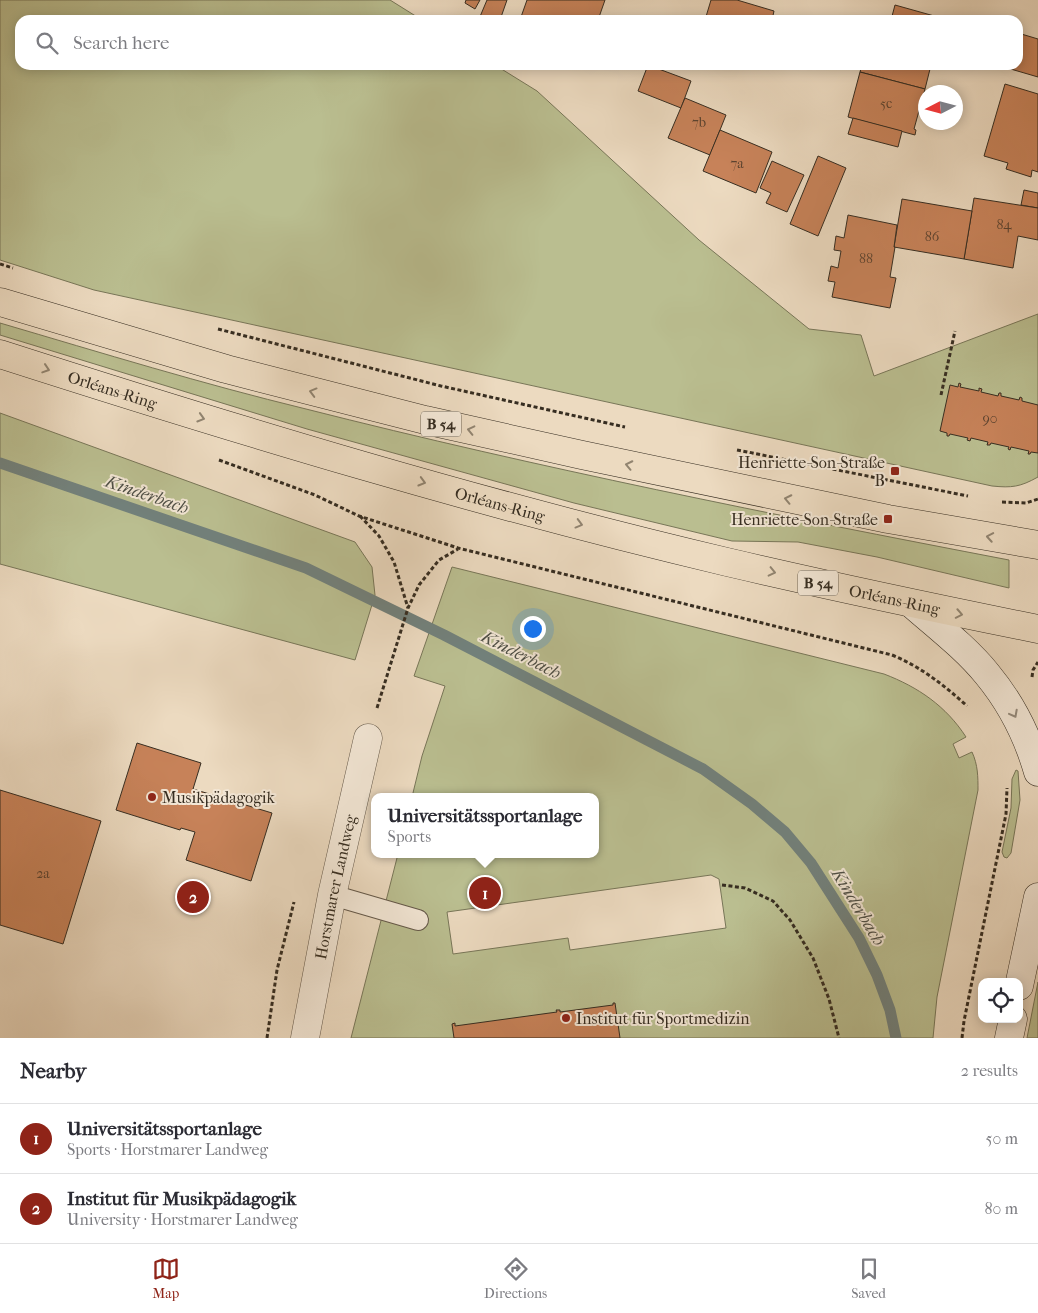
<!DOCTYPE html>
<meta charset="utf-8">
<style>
:root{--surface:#fff;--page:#f7f7f7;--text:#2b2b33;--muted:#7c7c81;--line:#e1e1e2;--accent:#8f2418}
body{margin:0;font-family:"IM FELL French Canon",serif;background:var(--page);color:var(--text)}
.controls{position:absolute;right:15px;bottom:15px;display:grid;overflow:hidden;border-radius:10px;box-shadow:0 2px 12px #0003}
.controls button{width:45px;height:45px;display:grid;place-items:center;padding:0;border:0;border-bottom:1px solid var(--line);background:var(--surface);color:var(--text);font:25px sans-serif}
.compass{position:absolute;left:918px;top:85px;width:45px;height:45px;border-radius:50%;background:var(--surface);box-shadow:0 2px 12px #0003;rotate:264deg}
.you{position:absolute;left:532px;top:628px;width:18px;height:18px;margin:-12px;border:4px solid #fff;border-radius:50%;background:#1a73e8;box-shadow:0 0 0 8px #1a73e833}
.badge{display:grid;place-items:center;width:32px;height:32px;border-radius:50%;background:var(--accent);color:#fff;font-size:16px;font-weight:700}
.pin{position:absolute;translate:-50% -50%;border:2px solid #fff;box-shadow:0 1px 5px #0006}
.popup{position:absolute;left:371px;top:793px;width:228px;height:65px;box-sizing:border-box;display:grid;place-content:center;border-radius:10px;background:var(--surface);filter:drop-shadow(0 1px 4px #0005);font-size:16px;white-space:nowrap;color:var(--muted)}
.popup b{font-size:19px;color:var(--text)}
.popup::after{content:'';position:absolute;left:50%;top:100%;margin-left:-10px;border:10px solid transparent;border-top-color:var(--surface)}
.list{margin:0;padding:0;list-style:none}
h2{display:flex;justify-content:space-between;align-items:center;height:65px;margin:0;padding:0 20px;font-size:21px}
h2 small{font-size:16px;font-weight:400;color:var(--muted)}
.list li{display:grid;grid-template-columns:32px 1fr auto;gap:15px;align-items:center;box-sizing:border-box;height:70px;padding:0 20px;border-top:1px solid var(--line)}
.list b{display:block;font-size:19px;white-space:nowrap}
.list p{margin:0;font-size:16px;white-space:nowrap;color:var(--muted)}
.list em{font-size:16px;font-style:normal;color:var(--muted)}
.icon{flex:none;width:28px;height:28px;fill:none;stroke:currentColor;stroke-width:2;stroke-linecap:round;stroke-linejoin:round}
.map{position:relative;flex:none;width:1038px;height:1038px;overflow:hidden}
.search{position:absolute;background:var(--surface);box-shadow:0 2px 12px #0003;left:15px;right:15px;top:15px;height:55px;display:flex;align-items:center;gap:12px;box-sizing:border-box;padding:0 18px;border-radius:15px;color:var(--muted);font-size:19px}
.sheet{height:205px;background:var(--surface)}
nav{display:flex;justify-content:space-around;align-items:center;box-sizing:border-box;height:70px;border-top:1px solid var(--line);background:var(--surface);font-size:14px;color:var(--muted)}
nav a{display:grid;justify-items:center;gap:2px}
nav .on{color:var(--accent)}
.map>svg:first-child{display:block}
.green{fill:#babe90;stroke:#787658;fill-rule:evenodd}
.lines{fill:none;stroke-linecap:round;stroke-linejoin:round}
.stream{stroke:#72817c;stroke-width:11}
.building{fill:#c78259;stroke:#362d21}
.lane-casing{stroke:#645849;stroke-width:22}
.street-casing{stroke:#645849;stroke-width:29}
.secondary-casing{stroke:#362d21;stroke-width:29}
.primary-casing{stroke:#362d21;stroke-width:29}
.path{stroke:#362d21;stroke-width:3;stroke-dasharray:4 2.5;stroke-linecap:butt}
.lane{stroke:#f3e7d6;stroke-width:20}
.street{stroke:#f3e7d6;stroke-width:28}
.secondary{stroke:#f3e7d6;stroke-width:28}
.primary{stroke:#ecdac0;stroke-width:28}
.oneway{stroke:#918470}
.oneway2{stroke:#948a7c}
.poi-dot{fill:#8f2418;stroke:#f3e7d6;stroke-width:2}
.labels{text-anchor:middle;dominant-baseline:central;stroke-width:4;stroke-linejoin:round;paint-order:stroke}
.number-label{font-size:14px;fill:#5a422f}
.shield{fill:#f3e7d6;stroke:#6f6557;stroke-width:1}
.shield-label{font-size:15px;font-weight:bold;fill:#362d21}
.street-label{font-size:16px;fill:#362d21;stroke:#f3e7d6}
.poi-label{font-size:16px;fill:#362d21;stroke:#f3e7d6;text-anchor:end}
.water-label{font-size:18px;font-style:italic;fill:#4f5047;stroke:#f3e7d6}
</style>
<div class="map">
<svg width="1038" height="1038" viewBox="0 0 1038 1038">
<rect width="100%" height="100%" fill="#ecdac0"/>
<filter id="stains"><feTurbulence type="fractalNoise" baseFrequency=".004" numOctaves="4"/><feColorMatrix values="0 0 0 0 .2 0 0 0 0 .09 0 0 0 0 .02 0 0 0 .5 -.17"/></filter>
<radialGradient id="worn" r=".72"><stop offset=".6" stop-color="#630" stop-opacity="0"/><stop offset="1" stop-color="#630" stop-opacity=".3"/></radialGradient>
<g class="green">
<path d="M0,0h390l32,20h-402v45h475l42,26 162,149 110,89 52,6 13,41 164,-62v163c-18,10 -26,11 -46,9l-898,-196 -94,-30z"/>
<path d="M0,323c102,30 203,61 306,86 233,59 468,106 703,151v28l-132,-31 -79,-15 -66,-1 -158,-38 -267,-74 -307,-94z"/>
<path d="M0,413l355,129 17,25 3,28 -20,65 -355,-96z"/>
<path d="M452,567l432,107c34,13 62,32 82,63l-13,7 6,14 13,-6c6,13 6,25 6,38l-41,207 -4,41h-582l47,-184h197v-57h-183l10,-41 23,-70 -31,-10zM711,875l8,4 7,49 -156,22 -2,-12 -115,16 -6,-42z"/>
<path d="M1016,770l2,1 2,29 -9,53 -4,5 -3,-1 -2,-5 9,-44 1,-29z"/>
<path d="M1038,982v56h-11z"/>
</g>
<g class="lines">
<path class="stream" d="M0,463l306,105 138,67 259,134 49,35 33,28 26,31 48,75 18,37 13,35 6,28"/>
</g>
<g class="building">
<path d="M466,0h14l-5,9 -10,-6z"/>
<path d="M487,0h20l-7,20 -21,-1z"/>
<path d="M527,0h78l-7,20h-69l-8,-3z"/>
<path d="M711,0h26l37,11 -2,9h-67z"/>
<path d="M895,5l50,14v1h-54z"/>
<path d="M1018,33l20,6v38l-41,-12h21z"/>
<path d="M648,65l43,16 -10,27 -43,-17z"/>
<path d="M862,65h69l-6,24 -65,-17z"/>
<path d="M860,72l65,17 -11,40 2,1 -1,5 -67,-18z"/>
<path d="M1005,84l33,10v78l-6,-2 -1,7 -25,-8 2,-6 -24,-7z"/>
<path d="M685,98l41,17 -16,40 -42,-17z"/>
<path d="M853,118l49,13 -4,16 -50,-13z"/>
<path d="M720,130l52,22 -16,41 -53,-22z"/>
<path d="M818,156l28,12 -28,68 -28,-12z"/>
<path d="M772,161l32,14 -17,37 -21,-9 5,-10 -11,-5z"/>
<path d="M1024,190l14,3v15l-17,-3z"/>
<path d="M974,198l64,10v32l-20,-4 -5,32 -49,-9z"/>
<path d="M902,199l70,12 -8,48 -70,-12z"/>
<path d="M848,215l49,10 -3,22h1l-5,30 6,1 -6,30 -58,-11 3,-15 -7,-1 3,-15 7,2 3,-17 -7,-1 2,-14 8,2z"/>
<path d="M959,383l2,1 -1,3 19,4v-3l3,1 -1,3 17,4 1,-3h2v3l18,4 1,-3 2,1v3l16,4v48l-7,-1 -1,2h-2l1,-3 -18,-4 -1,3 -2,-1 1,-2 -18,-4 -1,2h-3l1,-3 -17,-4 -1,3 -3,-1 1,-2 -18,-4 -1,2h-2v-3l-7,-2 10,-46 8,2z"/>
<path d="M137,743l64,20 -8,26 79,24 -21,68 -65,-21 9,-28 -14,-4 -1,2 -64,-20z"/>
<path d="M0,790l101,31 -38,123 -63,-19z"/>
<path d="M613,1003h2l5,35h-166l-2,-14 3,-1v3l102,-14 -1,-2h4v2l53,-7z"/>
</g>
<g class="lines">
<g class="lane-casing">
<path id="lane" d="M332,895l86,25"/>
</g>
<g class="street-casing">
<g id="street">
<path id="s1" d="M305,1038l27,-143 36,-157"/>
</g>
</g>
<g class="secondary-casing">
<g id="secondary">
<path d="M912,604c25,22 54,44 75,70 24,29 41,63 51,98"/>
<path d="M1019,986l19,-89"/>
<path d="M1009,1038l4,-19"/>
</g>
</g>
<g class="primary-casing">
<g id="primary">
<path d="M0,302l226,67 199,51 157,35 306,64 150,26"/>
<path id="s2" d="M0,354c240,77 481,150 727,208 103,24 207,46 311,67"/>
</g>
</g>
<g class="path">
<path d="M0,264l13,4"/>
<path d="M218,329l223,57 184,41"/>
<path d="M941,395l14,-64"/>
<path d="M737,450l231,46"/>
<path d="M219,460l96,35 44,21 99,32 434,107c29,12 52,30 75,51"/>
<path d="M1002,502l24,1 12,-4"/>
<path d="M360,516l19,20 15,26 14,46"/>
<path d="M1032,677l1,-7 5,-8"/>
<path d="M377,708l31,-100 11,-23 20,-25 19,-11"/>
<path d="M722,885l23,3 28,13 17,19 23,38 16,41 10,39"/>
<path d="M267,1038l10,-68 17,-68"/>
<path d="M962,1038l2,-17 42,-207 1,-26"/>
</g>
<use href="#lane" class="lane"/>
<use href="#street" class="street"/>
<use href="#secondary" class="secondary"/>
<use href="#primary" class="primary"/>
</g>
<defs><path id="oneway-chevron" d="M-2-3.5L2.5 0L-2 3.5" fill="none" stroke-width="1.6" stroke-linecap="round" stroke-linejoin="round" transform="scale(1.25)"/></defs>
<g class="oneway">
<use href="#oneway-chevron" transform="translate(46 369) rotate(18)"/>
<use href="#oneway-chevron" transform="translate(313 392) rotate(-165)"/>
<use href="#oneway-chevron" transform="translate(201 418) rotate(17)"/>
<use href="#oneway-chevron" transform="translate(471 430) rotate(-167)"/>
<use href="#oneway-chevron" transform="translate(629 465) rotate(-168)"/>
<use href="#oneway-chevron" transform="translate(422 482) rotate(16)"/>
<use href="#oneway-chevron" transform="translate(788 499) rotate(-168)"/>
<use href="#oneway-chevron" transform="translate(579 524) rotate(15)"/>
<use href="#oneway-chevron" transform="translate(990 537) rotate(-170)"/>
<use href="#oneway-chevron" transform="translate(772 572) rotate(13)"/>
<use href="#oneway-chevron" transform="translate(959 614) rotate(11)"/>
</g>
<use class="oneway2" href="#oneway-chevron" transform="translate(1014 714) rotate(62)"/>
<g class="poi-dot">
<rect x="890" y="466" width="10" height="10" rx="2.5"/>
<rect x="883" y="514" width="10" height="10" rx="2.5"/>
<circle cx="152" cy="797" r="5"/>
<circle cx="566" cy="1018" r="5"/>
</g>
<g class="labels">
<g class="number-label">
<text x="886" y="103">5c</text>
<text x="699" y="122">7b</text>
<text x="737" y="163">7a</text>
<text x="1004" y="224">84</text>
<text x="932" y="236">86</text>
<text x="866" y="258">88</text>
<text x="990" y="418">90</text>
<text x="43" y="873">2a</text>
</g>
<g class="shield">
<rect x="421" y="411.5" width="40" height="25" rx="4"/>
<rect x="798" y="570.5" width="40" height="25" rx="4"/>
</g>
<g class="shield-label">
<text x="441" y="424">B 54</text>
<text x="818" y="583">B 54</text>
</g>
<g class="street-label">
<text stroke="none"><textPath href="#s2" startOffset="118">Orléans-Ring</textPath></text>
<text stroke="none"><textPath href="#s2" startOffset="522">Orléans-Ring</textPath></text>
<text stroke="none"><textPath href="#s2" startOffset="928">Orléans-Ring</textPath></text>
<text stroke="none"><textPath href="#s1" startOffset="154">Horstmarer Landweg</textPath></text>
</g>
<g class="poi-label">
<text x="885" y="462">Henriette-Son-Straße<tspan x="885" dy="18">B</tspan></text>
<text x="878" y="519">Henriette-Son-Straße</text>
<text x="162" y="797" text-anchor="start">Musikpädagogik</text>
<text x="576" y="1018" text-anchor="start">Institut für Sportmedizin</text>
</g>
<g class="water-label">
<text transform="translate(147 495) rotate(19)">Kinderbach</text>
<text transform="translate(521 655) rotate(27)">Kinderbach</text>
<text transform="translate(858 907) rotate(59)">Kinderbach</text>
</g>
</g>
<rect width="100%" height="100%" filter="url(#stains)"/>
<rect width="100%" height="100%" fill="url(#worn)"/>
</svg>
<div class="controls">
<button><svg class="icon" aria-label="locate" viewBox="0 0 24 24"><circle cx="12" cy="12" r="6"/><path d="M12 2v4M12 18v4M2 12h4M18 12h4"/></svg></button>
</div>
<svg class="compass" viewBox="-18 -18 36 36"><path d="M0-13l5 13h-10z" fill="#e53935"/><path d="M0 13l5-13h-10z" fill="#7c7c81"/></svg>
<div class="you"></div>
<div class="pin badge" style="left:485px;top:893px">1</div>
<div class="popup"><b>Universitätssportanlage</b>Sports</div>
<div class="pin badge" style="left:193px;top:897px">2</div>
<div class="search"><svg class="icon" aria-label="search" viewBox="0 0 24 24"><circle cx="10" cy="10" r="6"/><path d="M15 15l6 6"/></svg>Search here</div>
</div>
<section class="sheet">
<h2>Nearby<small>2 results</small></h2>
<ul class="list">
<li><span class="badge">1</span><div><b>Universitätssportanlage</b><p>Sports · Horstmarer Landweg</p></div><em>50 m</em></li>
<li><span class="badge">2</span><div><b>Institut für Musikpädagogik</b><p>University · Horstmarer Landweg</p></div><em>80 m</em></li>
</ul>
</section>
<nav>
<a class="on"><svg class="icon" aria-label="map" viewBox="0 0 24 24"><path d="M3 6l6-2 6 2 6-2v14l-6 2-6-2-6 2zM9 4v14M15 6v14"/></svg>Map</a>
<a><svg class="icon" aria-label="directions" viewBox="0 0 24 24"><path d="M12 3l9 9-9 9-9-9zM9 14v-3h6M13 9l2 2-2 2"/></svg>Directions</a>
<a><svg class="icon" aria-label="saved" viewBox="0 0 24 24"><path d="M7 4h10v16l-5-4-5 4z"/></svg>Saved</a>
</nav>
